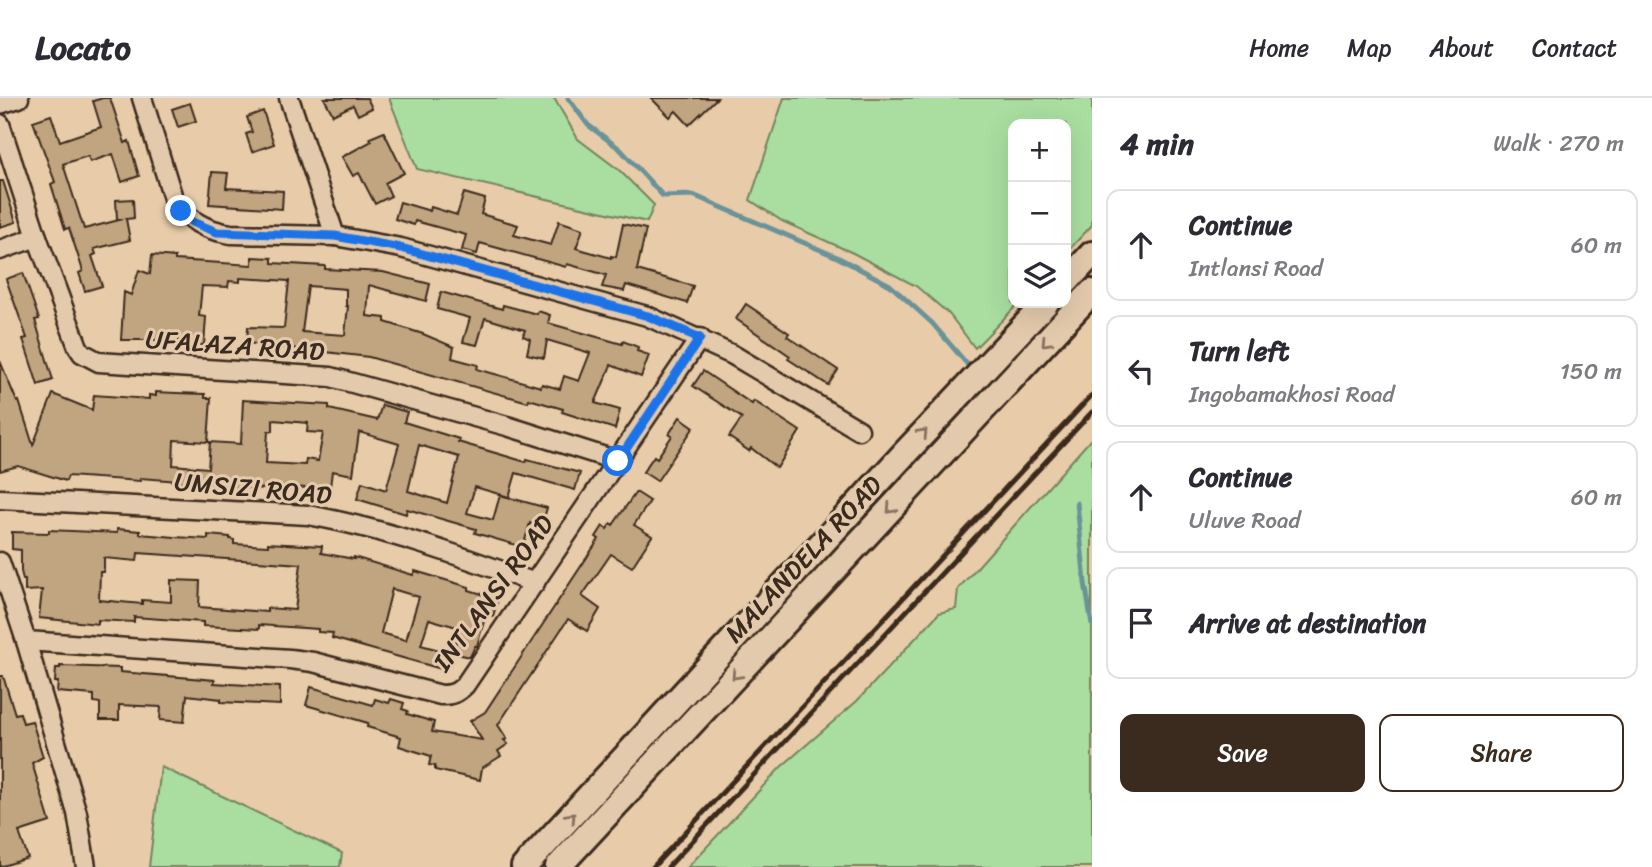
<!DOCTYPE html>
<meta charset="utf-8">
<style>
:root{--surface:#fff;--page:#f7f7f7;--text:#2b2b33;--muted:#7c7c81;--line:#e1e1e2;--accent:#3b2a1e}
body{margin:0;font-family:Sriracha,sans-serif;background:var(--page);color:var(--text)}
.controls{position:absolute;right:21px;top:21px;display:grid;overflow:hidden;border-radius:14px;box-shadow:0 7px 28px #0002}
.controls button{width:63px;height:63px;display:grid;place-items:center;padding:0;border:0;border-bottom:2px solid var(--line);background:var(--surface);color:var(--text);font:35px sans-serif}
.stop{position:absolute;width:21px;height:21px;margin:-16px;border:5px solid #1a73e8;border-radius:50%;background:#fff}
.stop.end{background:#1a73e8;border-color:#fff;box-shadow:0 2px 7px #0008}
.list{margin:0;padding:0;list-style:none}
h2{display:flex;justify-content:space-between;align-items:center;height:91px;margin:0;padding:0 28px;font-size:30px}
h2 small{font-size:23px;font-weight:400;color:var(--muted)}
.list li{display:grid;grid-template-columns:46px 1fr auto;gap:21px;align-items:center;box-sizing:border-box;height:112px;margin:0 14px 14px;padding:0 14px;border:2px solid var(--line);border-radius:14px}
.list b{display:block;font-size:26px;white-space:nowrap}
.list p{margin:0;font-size:23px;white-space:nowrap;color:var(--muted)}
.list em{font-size:23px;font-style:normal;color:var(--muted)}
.actions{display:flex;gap:14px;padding:21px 28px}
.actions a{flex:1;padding:16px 0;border:2px solid var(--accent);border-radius:14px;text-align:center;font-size:24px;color:var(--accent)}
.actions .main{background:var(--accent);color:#fff}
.icon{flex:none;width:38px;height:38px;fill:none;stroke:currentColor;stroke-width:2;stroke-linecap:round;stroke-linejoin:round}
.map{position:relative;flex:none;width:1092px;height:769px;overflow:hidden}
header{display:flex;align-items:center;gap:42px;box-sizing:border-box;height:98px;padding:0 35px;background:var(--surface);border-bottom:2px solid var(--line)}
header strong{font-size:33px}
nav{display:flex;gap:38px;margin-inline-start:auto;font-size:24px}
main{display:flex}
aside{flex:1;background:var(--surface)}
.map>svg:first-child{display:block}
.green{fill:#a9dea0;stroke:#72845f;stroke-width:2}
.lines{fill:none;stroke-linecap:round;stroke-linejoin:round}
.stream{stroke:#6b9299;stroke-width:5}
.building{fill:#c1a580;stroke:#3b2a1e;stroke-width:2;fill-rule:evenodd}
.street-casing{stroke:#3b2a1e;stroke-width:23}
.secondary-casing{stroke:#3b2a1e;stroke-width:30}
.street{stroke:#e4caac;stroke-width:18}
.secondary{stroke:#e4caac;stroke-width:24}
.rail{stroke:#3b2a1e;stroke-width:5}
.oneway{stroke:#87725e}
.route{stroke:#1a73e8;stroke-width:9}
.labels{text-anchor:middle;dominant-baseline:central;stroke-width:6;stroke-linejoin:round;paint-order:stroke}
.street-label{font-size:26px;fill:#3b2a1e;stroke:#e4caac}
</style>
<header>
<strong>Locato</strong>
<nav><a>Home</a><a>Map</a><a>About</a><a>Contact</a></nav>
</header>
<main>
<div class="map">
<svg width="1092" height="769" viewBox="0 0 1092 769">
<rect width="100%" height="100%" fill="#e8cca9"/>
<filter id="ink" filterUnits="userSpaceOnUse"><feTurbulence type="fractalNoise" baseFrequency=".0143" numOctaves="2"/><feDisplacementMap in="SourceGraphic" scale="14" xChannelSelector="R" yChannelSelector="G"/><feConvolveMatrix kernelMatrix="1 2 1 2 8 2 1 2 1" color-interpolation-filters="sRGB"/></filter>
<g filter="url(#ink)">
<g class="green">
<path d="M389,0h165l24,41 41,31 35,35 -7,17 -230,-53z"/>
<path d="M784,0h308v127l-26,28v-129h-53v179h6l-44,45 -26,-34 -33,-28 -63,-33 -71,-32 -32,-21z"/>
<path d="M1092,340v429h-404l93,-100 76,-66 82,-88 17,-4 2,-20z"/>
<path d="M161,669l181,86 -2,14h-191z"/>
</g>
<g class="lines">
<g class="stream">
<path d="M568,0l20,27 32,24 43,47 30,-1 144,62 53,28 42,38 35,41"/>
<path d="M1077,405l8,80 7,41"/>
</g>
</g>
<g class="building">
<path d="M103,0h7l15,45 4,-2 10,35 -17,6 -9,-28 -23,8 -2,-6 -25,8 21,65 39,-10h-6l-1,-19 17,-1 1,19 -8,1 4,21 -36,9 2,5 -4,2 10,30 -17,5 -6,-18 4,-2 -14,-43 -4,1 -14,-45 4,-2 -22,-61 18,-6 9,26 41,-14 -8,-26z"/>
<path d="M324,0h43l5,10 -14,7 -5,-10 -20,10z"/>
<path d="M651,0h66l-28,27 -13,-14 -6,6z"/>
<path d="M190,5l6,18 -18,6 -6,-18z"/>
<path d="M263,13l11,33 -22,8 -6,-18 6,-2 -5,-15z"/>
<path d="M384,34l20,41 -19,10 6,13 -16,8 -16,-31 -6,3 -11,-19 30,-16 -2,-3z"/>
<path d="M212,74l16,1 -2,15 57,3 -1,18 -73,-5z"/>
<path d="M0,83h3l13,41 -16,5z"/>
<path d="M464,95l21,6 -4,15 37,11 -4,10 37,10 8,-24 24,8 -7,19 35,10v-2l5,1 7,-33 23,5 -9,41 56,16 -6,17 -61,-18 -2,6 -22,-4 4,-12 -39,-11 -1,3 -86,-24 -3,11 -15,-4 4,-15 -51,-14 -1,4 -19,-6 5,-17 30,9 1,-4 26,8z"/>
<path d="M152,157l23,2v3l77,5v-8l20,1v5l53,3v3l58,3 47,12 -4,17 -57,-16 -2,31 18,2v4l38,12 31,13 -2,11 26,7 -1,4 64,18 1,-3 18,5 4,-13 15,5 11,-28 -43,-13 -3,18 -17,-4 3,-15 -7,-3 2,-6 -40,-12 -8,27 -14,-3 7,-24 -33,-9 4,-17 61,17 1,-4 34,9 1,-3 12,4 -2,8 74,21 1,-3 15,6 -1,4 12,4 -8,22 -30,-12 -16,38 25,7 -5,19 -53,-17 1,-3 -34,-10 -1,3 -159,-45 -122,-14 1,-16 36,1 5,-47 -49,-3v4l-11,-1 -1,6 -26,-1 -3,30 7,1 -2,28 -20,-1 1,-4h-64l3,-48 7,3 8,-25 11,4zM308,188l38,3v17h2l-3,29 -43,-3z"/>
<path d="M23,175l16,46 -4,1 18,60 -15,5 -15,-46 4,-1 -21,-59z"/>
<path d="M746,206l43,29 -2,3 51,34 -10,15 -40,-26 2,-3 -54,-37z"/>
<path d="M0,263l17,41 2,-1 14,44 20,-51 39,16 2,-15 55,4v-4l7,1v-4l20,1 29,1v4h6l-3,44 -34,-2 -1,25 35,3 2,-26 31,2 2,-44 86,5v4l48,11 5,-15 25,7 -3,10 55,17 -1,3 68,20 1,-3 53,14 -5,17 -59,-17 -7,24 -34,-10 -8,26 26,7 7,-25 47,13 -6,19 -11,-4 -7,24 -48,-14 1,-4 -69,-20 -1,5 -49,-15 5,-17 24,8 13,-46 -40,-12 -6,43 -21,-4 -3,24 -22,-3v-4l-39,-2v3l-88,-5v-3l-40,-3v3l-72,-5 -2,5 -48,-15 -18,5zM273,322l35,3 -1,9 16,1 -5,28 -12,-2 -1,6 -39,-2 2,-32h5zM419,347l40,12 -12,46 -39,-12z"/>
<path d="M703,273l49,33 2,-3 46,30 -23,37 -26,-20 -2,3 -20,-14 13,-19 -49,-32z"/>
<path d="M680,319l14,10 -37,54 -14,-9 11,-16 3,2 15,-22 -3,-2z"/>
<path d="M636,394l14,9 -16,24 18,11 -20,31 -21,-13 -29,42 18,13 -13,22 -19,-12 -70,106 9,14 -3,1 4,4 -10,7 3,5 -19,12 -2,12 -45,-10v-4l-6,-1 2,-9 -32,-10 2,-9 -34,-10 1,-4 -62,-18 5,-18 62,18 2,-6 14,4 2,-4 13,4 -2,6 6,2 -1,3 27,8 -2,10 50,8 -12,-19 15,-9 114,-173 -3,-2 7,-11 4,3 4,-6 2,2z"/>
<path d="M117,431l23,2v3l35,3 33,2v-4l22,2v2l4,1v4l34,2v-3l54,3 -1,7 33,6v-2l59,18 2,-4 54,16v3l29,9 -5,17 -7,-2 -9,32h-2l-5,11 -17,-4 7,-25 -31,-9 -8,26 29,8 -5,17 -113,-32 1,-5 -15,-1v-3l-59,-4v4l-36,-2 -20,-1v-4l-69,-5v5l-36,-2v4l-59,-6 3,-28 -17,1v-11h-2l-2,-9v-21l-9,-1v-17l37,1v-3l68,3zM138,455l163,11 -6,46 -28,-2v4l-68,-5 1,-26 -29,-1v22l-29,-2v4l-43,-4 1,-28h4v-14l33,3zM392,491l27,8 -13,43 -25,-7z"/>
<path d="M60,568l60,2v4l95,8 -1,3 66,4v18l-59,-3v-3l-34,-4 -3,27 -24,-2 1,-13 -42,-2v15h-19v-17l-6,-1v-7l-37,-3 1,-10h-3l1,-14h4z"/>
<path d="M0,578h3l12,38 5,-1 3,10 9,-2 11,36 -11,6 18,59 -31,10 9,26 -28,9z"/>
</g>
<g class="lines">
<g class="street-casing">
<g id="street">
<path d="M142,0l31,100c15,23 32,32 58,36l104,2"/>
<path d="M289,0l46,138 66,12 246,68 86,39 126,75"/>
<path d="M0,6l19,-6"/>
<path d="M0,26l37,113 41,110 4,6 17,9 232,15 176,49 111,35"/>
<path d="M0,152l37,-13"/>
<path d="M0,401l308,16c78,14 153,41 227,68"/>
<path d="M0,464l26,79 51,172 9,54"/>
<path d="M26,543l264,18 23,3 128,33c11,0 16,-2 24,-10l235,-347"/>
</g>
</g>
<g class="secondary-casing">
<g id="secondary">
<path d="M1066,184l26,-28"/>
<path d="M524,769l380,-413 142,-151"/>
<path d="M558,769l534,-575"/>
</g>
</g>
<use href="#street" class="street"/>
<use href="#secondary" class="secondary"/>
<g class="rail">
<path d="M653,769l439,-472"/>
<path d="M668,769l424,-455"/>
</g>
</g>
<defs><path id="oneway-chevron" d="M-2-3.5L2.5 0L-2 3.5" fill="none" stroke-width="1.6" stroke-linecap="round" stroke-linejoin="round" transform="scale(1.75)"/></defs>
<g class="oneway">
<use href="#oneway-chevron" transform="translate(1046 244) rotate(133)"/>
<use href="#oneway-chevron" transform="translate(923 335) rotate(-47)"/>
<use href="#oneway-chevron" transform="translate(891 411) rotate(133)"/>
<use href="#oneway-chevron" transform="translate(736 577) rotate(133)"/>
<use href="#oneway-chevron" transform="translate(571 719) rotate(-47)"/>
</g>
</g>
<g class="lines" filter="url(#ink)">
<path class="route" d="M181,113l11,11 25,10 118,4 66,12 247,68 52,22 -82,123"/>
</g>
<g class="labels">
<g class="street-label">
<text transform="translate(235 247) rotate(4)">UFALAZA ROAD</text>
<text transform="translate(253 390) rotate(5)">UMSIZI ROAD</text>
<text transform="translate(803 461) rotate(-47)">MALANDELA ROAD</text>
<text transform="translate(493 495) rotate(-54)">INTLANSI ROAD</text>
</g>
</g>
</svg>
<div class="controls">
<button>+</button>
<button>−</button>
<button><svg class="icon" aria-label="layers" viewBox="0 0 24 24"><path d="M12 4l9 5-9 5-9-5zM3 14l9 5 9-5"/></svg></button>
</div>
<div class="stop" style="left:618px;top:363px"></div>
<div class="stop end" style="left:181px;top:113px"></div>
</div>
<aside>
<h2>4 min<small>Walk · 270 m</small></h2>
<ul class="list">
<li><svg class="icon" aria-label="ahead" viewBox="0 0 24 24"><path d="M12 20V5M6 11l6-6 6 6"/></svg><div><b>Continue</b><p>Intlansi Road</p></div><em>60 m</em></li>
<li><svg class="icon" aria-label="left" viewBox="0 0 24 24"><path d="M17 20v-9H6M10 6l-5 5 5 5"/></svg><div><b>Turn left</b><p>Ingobamakhosi Road</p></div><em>150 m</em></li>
<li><svg class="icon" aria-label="ahead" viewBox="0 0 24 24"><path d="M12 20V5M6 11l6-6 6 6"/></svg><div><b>Continue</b><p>Uluve Road</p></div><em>60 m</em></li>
<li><svg class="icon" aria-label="arrive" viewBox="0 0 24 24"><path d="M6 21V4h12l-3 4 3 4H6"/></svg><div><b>Arrive at destination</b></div></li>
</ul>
<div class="actions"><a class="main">Save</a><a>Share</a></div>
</aside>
</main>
